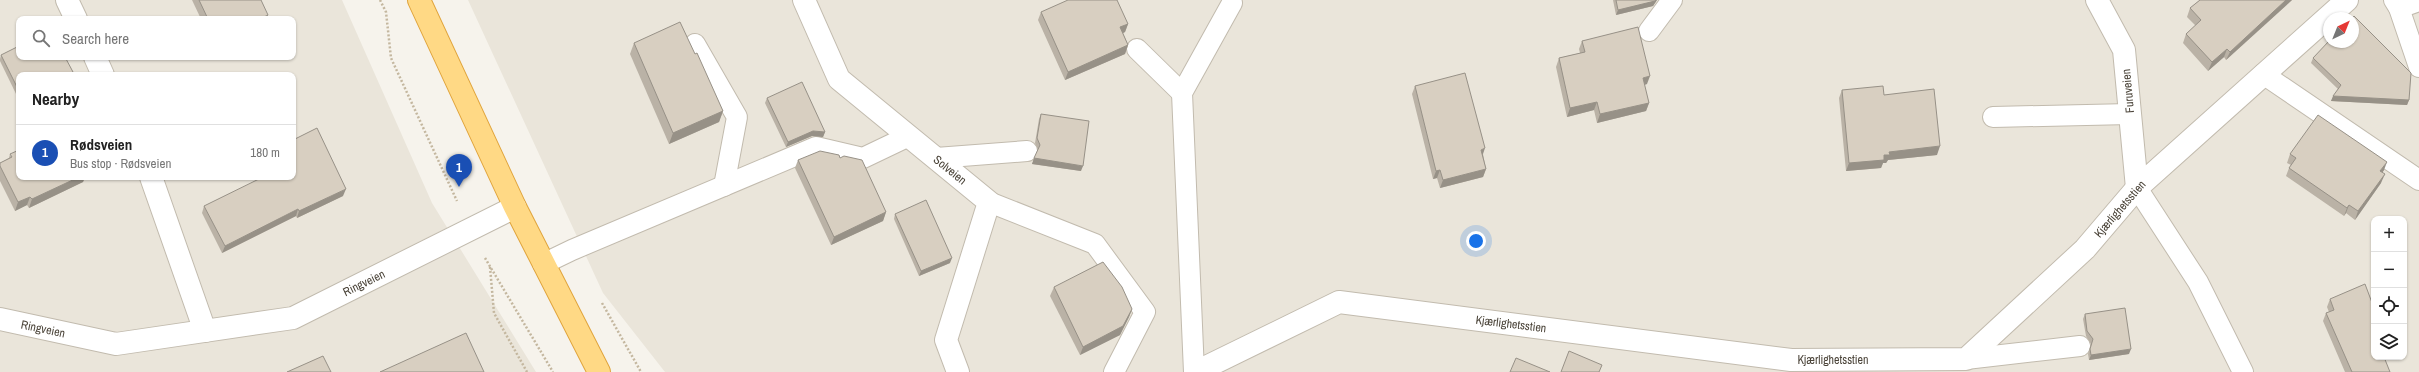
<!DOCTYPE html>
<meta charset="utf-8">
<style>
:root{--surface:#fff;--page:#f2f2f2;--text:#222;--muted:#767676;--line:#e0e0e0;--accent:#7c3aed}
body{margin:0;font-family:"Archivo Narrow",sans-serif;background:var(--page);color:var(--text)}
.controls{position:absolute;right:12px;bottom:12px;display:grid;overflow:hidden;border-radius:8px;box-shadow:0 1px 3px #0004}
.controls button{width:36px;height:36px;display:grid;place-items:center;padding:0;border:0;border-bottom:1px solid var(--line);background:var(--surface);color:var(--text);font:20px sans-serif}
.compass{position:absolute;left:2323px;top:12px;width:36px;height:36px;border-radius:50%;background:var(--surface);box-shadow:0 1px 3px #0004;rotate:43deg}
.you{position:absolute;left:1476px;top:241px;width:14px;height:14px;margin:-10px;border:3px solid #fff;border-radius:50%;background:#1a73e8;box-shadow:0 0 0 6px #1a73e833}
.badge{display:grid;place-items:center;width:26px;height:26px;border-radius:50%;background:var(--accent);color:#fff;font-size:13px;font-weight:700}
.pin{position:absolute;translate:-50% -33px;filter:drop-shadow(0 1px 2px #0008)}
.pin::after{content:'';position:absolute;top:21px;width:14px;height:12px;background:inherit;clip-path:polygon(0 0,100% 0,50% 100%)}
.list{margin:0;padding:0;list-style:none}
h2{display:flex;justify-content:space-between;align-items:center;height:52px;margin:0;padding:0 16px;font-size:17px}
h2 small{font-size:13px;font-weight:400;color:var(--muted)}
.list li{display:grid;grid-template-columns:26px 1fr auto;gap:12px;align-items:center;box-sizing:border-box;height:56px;padding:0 16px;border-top:1px solid var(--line)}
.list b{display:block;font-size:15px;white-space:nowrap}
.list p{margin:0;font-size:13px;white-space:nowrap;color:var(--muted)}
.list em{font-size:13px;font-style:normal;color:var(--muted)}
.icon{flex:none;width:22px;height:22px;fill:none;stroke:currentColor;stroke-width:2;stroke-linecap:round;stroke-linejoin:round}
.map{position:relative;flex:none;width:2419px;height:372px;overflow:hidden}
.search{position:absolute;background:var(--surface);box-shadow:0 1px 3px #0004;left:16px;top:16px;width:280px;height:44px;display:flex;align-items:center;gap:10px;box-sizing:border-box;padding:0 14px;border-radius:8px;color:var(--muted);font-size:15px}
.panel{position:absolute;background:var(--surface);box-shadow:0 1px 3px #0004;left:16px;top:72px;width:280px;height:108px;border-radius:8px}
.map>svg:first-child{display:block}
.residential{fill:#eae5da;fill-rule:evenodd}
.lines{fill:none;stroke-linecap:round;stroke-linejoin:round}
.service-casing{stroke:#c2bbae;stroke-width:22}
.minor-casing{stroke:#c2bbae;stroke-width:24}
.trunk-casing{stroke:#e0a43c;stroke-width:24}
.path{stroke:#c4b79f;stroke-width:2.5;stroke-dasharray:2 2;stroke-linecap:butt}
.service{stroke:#fff;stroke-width:20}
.minor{stroke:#fff;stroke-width:22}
.trunk{stroke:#ffd985;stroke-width:22}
.wall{fill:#bab2a6}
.shaded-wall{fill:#979187}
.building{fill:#d8cfc1;stroke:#979187}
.labels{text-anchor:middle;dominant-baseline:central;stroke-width:3;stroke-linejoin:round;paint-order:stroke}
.street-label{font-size:12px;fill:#4b4439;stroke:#fff}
</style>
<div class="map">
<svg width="2419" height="372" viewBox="0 0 2419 372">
<rect width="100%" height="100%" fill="#f6f3ec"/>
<g class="residential">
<path d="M0,0h342l90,203 104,169h-536zM19,19h274v38h-274zM19,75h274v102h-274z"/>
<path d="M468,0h1951v372h-1754l-62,-79zM2329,18h24v24h-24zM2374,219h30v138h-30z"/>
</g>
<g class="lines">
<g class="service-casing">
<g id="service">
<path d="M2394,0l5,8 20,-7"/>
<path d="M2399,8l20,59"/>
<path d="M1649,31l23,-31"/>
<path d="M695,44l42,73 -13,69"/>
<path d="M1137,49l45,44"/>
<path d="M2263,74l156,106"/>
<path d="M1993,117l137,-3"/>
<path d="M936,158l91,-7"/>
<path d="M2137,188l61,94 45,90"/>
<path d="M989,202l106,42 50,68 -31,60"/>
<path d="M543,264l29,-14 244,-103 47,11 46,-22"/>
<path d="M1966,359l114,-13"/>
<path d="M1194,372l-12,-279 50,-90"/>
</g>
</g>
<g class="minor-casing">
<g id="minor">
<path d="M67,0l9,19"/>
<path d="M804,0l35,79 150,123 -43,138 12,32"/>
<path d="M2097,0l27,50 13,138"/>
<path d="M95,57l8,18"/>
<path d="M151,177l54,154"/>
<path d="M0,319l116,25 177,-26 222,-111"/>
<path d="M1196,372l143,-70 452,58 175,-1 119,-110 52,-61 210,-188"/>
</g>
</g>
<g class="trunk-casing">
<path id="trunk" d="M419,0l96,207 84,165"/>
</g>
<g class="path">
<path d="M380,0l6,12 5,46 66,143"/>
<path d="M485,258l68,114"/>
<path d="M490,267l4,46 33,59"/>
<path d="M602,303l39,69"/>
</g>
<use href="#service" class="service"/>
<use href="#minor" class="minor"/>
<use href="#trunk" class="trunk"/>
</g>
<g class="wall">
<path d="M192,0h69l6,19h-66z"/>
<path d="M1613,0h44l-4,6 -37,9z"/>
<path d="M2200,0h92l-66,60 -2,-3 -16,14 -25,-28 3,-9 10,-8 -9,-9 3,-9z"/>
<path d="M1041,12l87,12 -3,8 -2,1 5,12 -3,9 -60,26 -27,-60z"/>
<path d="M1582,41l65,43 -3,1 5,18 -3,8 -49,12 -3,-13 -27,7 -11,-50 3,-9 21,-5 -1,-4z"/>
<path d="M634,43l61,11 28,57 -4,11 -50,22 -39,-90z"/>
<path d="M1,55l18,20v25l-19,-39v-2z"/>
<path d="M2313,58l96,42 -2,5 -76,-4 7,-12 -27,-26z"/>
<path d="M1415,86l68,68 3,15 -3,8 -43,11 -3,-10 -4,1 -21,-85z"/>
<path d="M1842,90l42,5 53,60 -49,5 -2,3h-3l-2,5 -35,3 -7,-73z"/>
<path d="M767,98l58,34 -2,5 -11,-1 -26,11 -21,-44z"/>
<path d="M1041,114l40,57 -49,-7 6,-14 -3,-7 4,-24z"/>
<path d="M10,154l9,23h66l-2,5 -54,26 -2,-3 -12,6 -15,-30v-18l9,-5z"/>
<path d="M2290,154l94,16 -2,3 -1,10 -26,37 -9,-7 -2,3 -58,-40 3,-8 2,-3 -4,-2z"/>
<path d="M840,158l46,54 -3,9 -52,24 -36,-77 3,-8z"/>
<path d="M343,196l-46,22 -1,-2 -74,37 -20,-40 2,-7z"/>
<path d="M895,214l55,49 -31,13 -25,-57z"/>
<path d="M1054,287l78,22 -3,8 -9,18 -40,20 -30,-59z"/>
<path d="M2330,299l44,58 16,15h-45l-22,-51 3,-8 3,-1 -2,-5z"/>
<path d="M2085,314l44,40 -40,6 -1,-6 3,-10 -5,-8 -3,-17z"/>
</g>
<g class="shaded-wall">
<path d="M1656,0h1l-4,6 -37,9 2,-5z"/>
<path d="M2286,0h6l-66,60 4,-8z"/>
<path d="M268,15l-1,4h-7z"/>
<path d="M1128,24l-3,8 -8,4 3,-9z"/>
<path d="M1128,45l-3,9 -60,26 3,-8z"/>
<path d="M2227,49l-3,8 -16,14 4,-9z"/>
<path d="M73,72l-2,3h-5z"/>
<path d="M1650,76l-3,8 -7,2 3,-8z"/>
<path d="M2333,96l76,4 -2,5 -76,-4z"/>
<path d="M1597,102l-3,8 -27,7 3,-9z"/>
<path d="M1649,103l-3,8 -49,12 3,-9z"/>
<path d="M723,111l-4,11 -50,22 4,-11z"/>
<path d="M813,131l12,1 -2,5 -11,-1 -26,11 2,-5z"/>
<path d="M1940,146l-3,9 -49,5 -2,3h-3l-2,5 -35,3 3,-8 35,-8 5,-3z"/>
<path d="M1485,148l-3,9 -1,-7z"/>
<path d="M1034,158l49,8 -2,5 -49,-7z"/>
<path d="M2387,162l-3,8 -7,10 3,-9z"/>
<path d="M1486,169l-3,8 -43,11 3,-8z"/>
<path d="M1440,170l-3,8 -4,1 3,-8z"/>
<path d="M2385,174l-4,9 -26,37 3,-9z"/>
<path d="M79,177h6l-2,5 -54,26 3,-9z"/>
<path d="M346,189l-3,7 -46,22 2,-7z"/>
<path d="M30,197l-3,8 -12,6 3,-9z"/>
<path d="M2349,205l-3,8 -2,3 3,-8z"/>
<path d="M298,209l-2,7 -74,37 3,-7z"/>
<path d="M886,212l-3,9 -52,24 3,-8z"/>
<path d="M952,258l-2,5 -31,13 2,-5z"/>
<path d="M1132,309l-3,8 -9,18 -40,20 3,-8z"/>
<path d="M2131,349l-2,5 -40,6 2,-5z"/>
</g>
<g class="building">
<path d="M199,0h62l7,15 -8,4h-52z"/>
<path d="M1068,0h49l11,24 -8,3 8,18 -60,27 -27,-60z"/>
<path d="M1616,0h40l-1,1 -37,9z"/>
<path d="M2200,0h86l-56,52 -3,-3 -15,13 -26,-28 15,-14 -11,-12z"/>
<path d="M2354,16l57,57 -2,27 -76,-4 8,-11 -28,-27 16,-17v1h24v-24h-1z"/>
<path d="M680,22l15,32 2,-1 26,58 -50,22 -39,-90z"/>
<path d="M1638,27l12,49 -7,2 6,25 -49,11 -3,-12 -27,6 -11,-50 26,-6 -3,-11z"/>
<path d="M19,46v11h46l8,15 -7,3h-47v16l-18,-36z"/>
<path d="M1465,73l20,75 -4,2 5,19 -43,11 -3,-10 -4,1 -21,-85z"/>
<path d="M802,82l23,50 -12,-1 -25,11 -21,-44z"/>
<path d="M1883,86l1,9 50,-6 6,57 -51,6 1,3h-6v5l-35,3 -7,-73z"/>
<path d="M1041,114l48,7 -6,45 -49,-8 6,-13 -3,-7z"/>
<path d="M2318,115l69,47 -7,9 5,3 -27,37 -9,-6 -2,3 -58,-40 7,-10 -6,-4z"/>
<path d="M317,128l29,61 -47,22 -1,-2 -73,37 -21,-40 59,-29h30v-37z"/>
<path d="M19,150v27h60l-47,22 -2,-2 -12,5 -18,-36v-3l12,-6 -2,-3z"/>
<path d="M820,151l19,4 1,3 4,-2 18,4 24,52 -52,25 -36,-77z"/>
<path d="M926,200l26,58 -31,13 -26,-57z"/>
<path d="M1103,262l19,25 10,22 -9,17 -40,21 -29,-60z"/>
<path d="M2365,284l9,24v49h10l6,15h-38l-26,-59 8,-3 -4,-11z"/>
<path d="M2125,308l6,41 -40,6 -1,-6 3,-10 -6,-8 -2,-17z"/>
<path d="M466,333l18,39h-104z"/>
<path d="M1569,351l33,14 -3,7h-38z"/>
<path d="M323,356l8,16h-44z"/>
<path d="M1516,358l34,14h-40z"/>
</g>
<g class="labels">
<g class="street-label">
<text transform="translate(2128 91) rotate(-95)">Furuveien</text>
<text transform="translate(950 170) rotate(39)">Solveien</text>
<text transform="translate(2120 209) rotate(-49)">Kjærlighetsstien</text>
<text transform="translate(364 283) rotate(-26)">Ringveien</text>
<text transform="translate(1511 324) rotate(7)">Kjærlighetsstien</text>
<text transform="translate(43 329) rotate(12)">Ringveien</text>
<text x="1833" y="360">Kjærlighetsstien</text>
</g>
</g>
</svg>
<div class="controls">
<button>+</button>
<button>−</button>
<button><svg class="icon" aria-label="locate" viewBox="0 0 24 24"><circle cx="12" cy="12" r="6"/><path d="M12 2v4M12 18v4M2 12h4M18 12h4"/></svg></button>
<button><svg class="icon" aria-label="layers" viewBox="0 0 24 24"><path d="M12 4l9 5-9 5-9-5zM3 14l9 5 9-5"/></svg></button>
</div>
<svg class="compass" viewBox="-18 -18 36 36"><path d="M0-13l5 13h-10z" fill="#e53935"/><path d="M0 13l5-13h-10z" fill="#767676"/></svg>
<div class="you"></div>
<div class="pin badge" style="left:459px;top:187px;background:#1a4fb4">1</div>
<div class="search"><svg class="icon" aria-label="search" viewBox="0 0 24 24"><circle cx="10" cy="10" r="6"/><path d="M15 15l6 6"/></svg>Search here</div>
<section class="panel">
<h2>Nearby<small></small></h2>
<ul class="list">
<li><span class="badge" style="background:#1a4fb4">1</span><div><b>Rødsveien</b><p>Bus stop · Rødsveien</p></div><em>180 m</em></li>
</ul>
</section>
</div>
